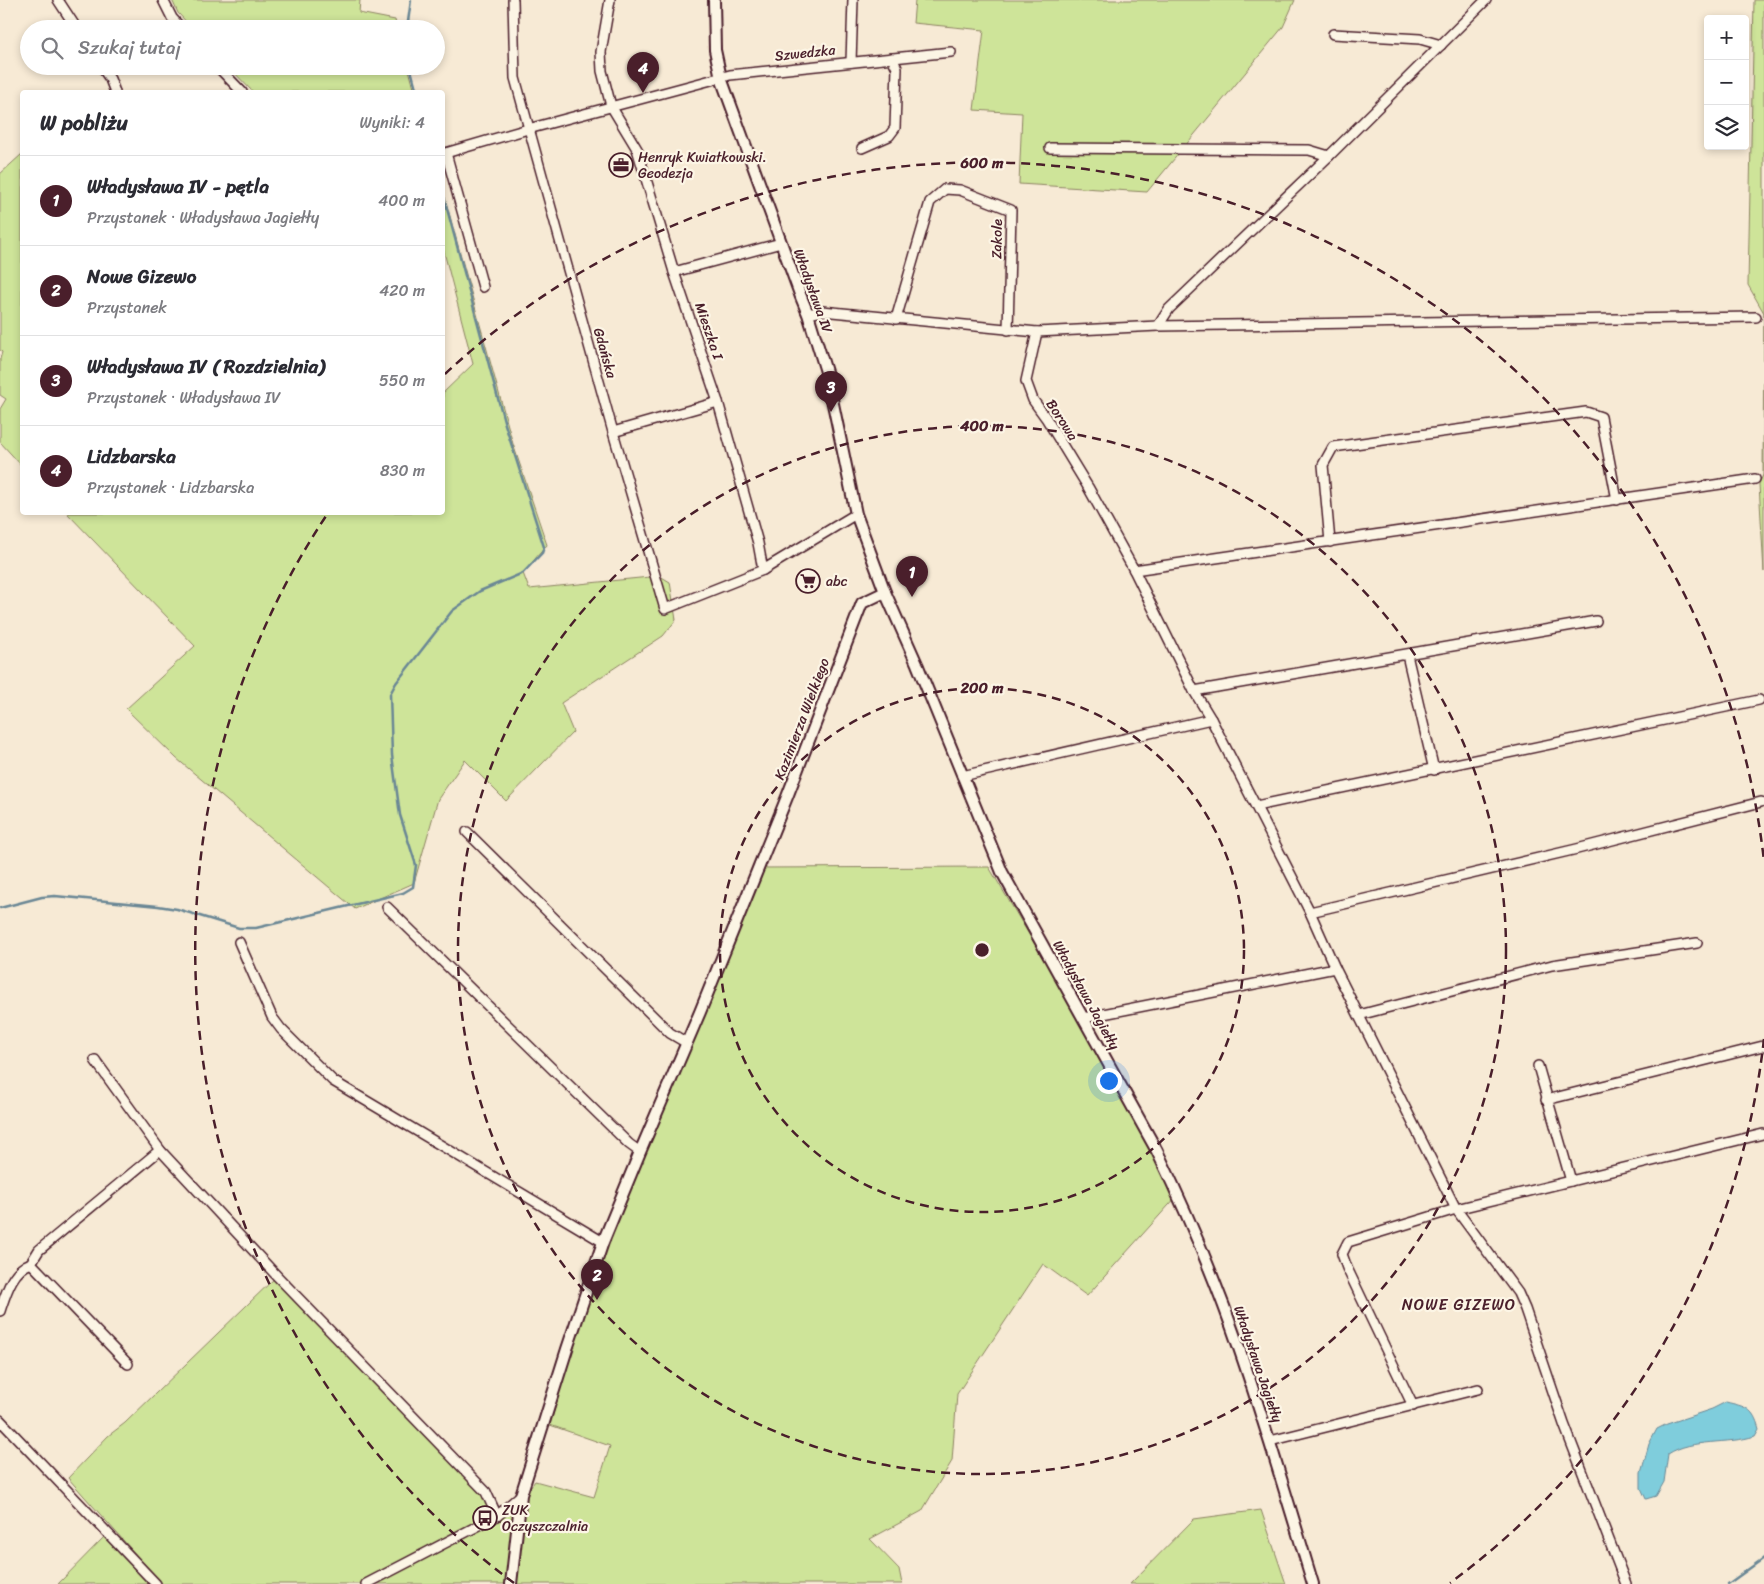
<!DOCTYPE html>
<html lang="pl">
<meta charset="utf-8">
<style>
:root{--surface:#fff;--page:#f2f2f3;--text:#2b2b33;--muted:#7c7c81;--line:#e1e1e2;--accent:#4a1f2b}
body{margin:0;font-family:Sriracha,sans-serif;background:var(--page);color:var(--text)}
.controls{position:absolute;right:15px;top:15px;display:grid;overflow:hidden;border-radius:5px;box-shadow:0 2px 8px #0003}
.controls button{width:45px;height:45px;display:grid;place-items:center;padding:0;border:0;border-bottom:1px solid var(--line);background:var(--surface);color:var(--text);font:25px sans-serif}
.you{position:absolute;left:1108px;top:1080px;width:18px;height:18px;margin:-12px;border:4px solid #fff;border-radius:50%;background:#1a73e8;box-shadow:0 0 0 8px #1a73e833}
.badge{display:grid;place-items:center;width:32px;height:32px;border-radius:50%;background:var(--accent);color:#fff;font-size:16px;font-weight:700}
.pin{position:absolute;translate:-50% -41px;filter:drop-shadow(0 1px 2px #0008)}
.pin::after{content:'';position:absolute;top:26px;width:18px;height:15px;background:inherit;clip-path:polygon(0 0,100% 0,50% 100%)}
.list{margin:0;padding:0;list-style:none}
h2{display:flex;justify-content:space-between;align-items:center;height:65px;margin:0;padding:0 20px;font-size:21px}
h2 small{font-size:16px;font-weight:400;color:var(--muted)}
.list li{display:grid;grid-template-columns:32px 1fr auto;gap:15px;align-items:center;box-sizing:border-box;height:90px;padding:0 20px;border-top:1px solid var(--line)}
.list b{display:block;font-size:19px;white-space:nowrap}
.list p{margin:0;font-size:16px;white-space:nowrap;color:var(--muted)}
.list em{font-size:16px;font-style:normal;color:var(--muted)}
.icon{flex:none;width:28px;height:28px;fill:none;stroke:currentColor;stroke-width:2;stroke-linecap:round;stroke-linejoin:round}
.map{position:relative;flex:none;width:1764px;height:1584px;overflow:hidden}
.search{position:absolute;background:var(--surface);box-shadow:0 2px 8px #0003;left:20px;top:20px;width:425px;height:55px;display:flex;align-items:center;gap:12px;box-sizing:border-box;padding:0 18px;border-radius:28px;color:var(--muted);font-size:19px}
.panel{position:absolute;background:var(--surface);box-shadow:0 2px 8px #0003;left:20px;top:90px;width:425px;height:425px;border-radius:5px}
.map>svg:first-child{display:block}
.green{fill:#cee499;stroke:#8c8262}
.water{fill:#7fcddc;stroke:#6a8795}
.lines{fill:none;stroke-linecap:round;stroke-linejoin:round}
.stream{stroke:#6a8795;stroke-width:2.5}
.minor-casing{stroke:#4a1f2b;stroke-width:12}
.tertiary-casing{stroke:#4a1f2b;stroke-width:14}
.minor{stroke:#fcf5e5;stroke-width:9}
.tertiary{stroke:#fcf5e5;stroke-width:10}
.ring{fill:none;stroke:#4a1f2b;stroke-width:2.5;stroke-dasharray:9 6}
.labels{text-anchor:middle;dominant-baseline:central;stroke-width:4.5;stroke-linejoin:round;paint-order:stroke}
.street-label{font-size:14px;fill:#4a1f2b;stroke:#fcf5e5}
.poi-label{font-size:14px;fill:#4a1f2b;stroke:#fcf5e5;text-anchor:start}
.quarter-label{font-size:16px;letter-spacing:1px;fill:#4a1f2b;stroke:#fcf5e5}
.centre{fill:#4a1f2b;stroke:#fcf5e5;stroke-width:2.5}
.ring-label{font-size:15px;text-anchor:middle;font-weight:bold;fill:#4a1f2b;stroke:#fcf5e5;stroke-width:4.5;stroke-linejoin:round;paint-order:stroke}
</style>
<div class="map">
<svg width="1764" height="1584" viewBox="0 0 1764 1584">
<rect width="100%" height="100%" fill="#f7ead5"/>
<filter id="ink" filterUnits="userSpaceOnUse"><feTurbulence type="fractalNoise" baseFrequency=".02" numOctaves="2"/><feDisplacementMap in="SourceGraphic" scale="10" xChannelSelector="R" yChannelSelector="G"/><feConvolveMatrix kernelMatrix="1 2 1 2 8 2 1 2 1" color-interpolation-filters="sRGB"/></filter>
<g filter="url(#ink)">
<g class="green">
<path d="M172,0h188l-1,13 36,7 2,9h-204l-15,-16z"/>
<path d="M915,0h380l-12,27 -136,165 -128,-8 3,-71 -48,-3 10,-80 -71,-7z"/>
<path d="M1754,0h10v313l-16,-28z"/>
<path d="M228,66h180l7,26h-162z"/>
<path d="M22,154v312l-22,-24v-33l6,-10 -6,-4v-36l2,-7 -2,-2v-176z"/>
<path d="M443,191l70,253 34,101 -24,28 6,16 131,-13 10,6 6,38 -13,16 -102,67 12,29 -67,69 -41,-41 -27,39 -24,84 -59,26 -179,-151 -50,-49 69,-63 -128,-133 375,-1 1,-119 30,-29 -30,-116z"/>
<path d="M1764,313v259l-5,-88 4,-9z"/>
<path d="M989,867l168,284 21,44 -91,101 -44,-32 -86,130 -5,67 -30,50 -52,28 29,30 3,15h-740l-94,-106 40,-42 17,-13 152,-147 222,236 19,-7 17,-24 59,16 16,-51 -60,-21 53,-183 155,-374z"/>
<path d="M1261,1510l25,74h-156l64,-65z"/>
<path d="M105,1536l46,48h-93z"/>
</g>
<path class="water" d="M1726,1402c20,5 27,5 33,27l-4,7c-28,9 -62,2 -87,18l-4,28 -8,14 -10,3 -5,-11v-15l8,-29 8,-15 10,-5 45,-15z"/>
<g class="lines">
<g class="stream">
<path d="M407,29l4,-29"/>
<path d="M410,66l7,26"/>
<path d="M0,908l42,-11 13,-1 103,10 19,3 62,19h17l147,-35 10,-6 3,-22 -16,-50 -8,-60 -2,-61 6,-11 56,-72 28,-20 43,-18 19,-20 2,-6 -40,-126 -62,-231"/>
<path d="M1728,1584l36,-26"/>
</g>
<g class="minor-casing">
<g id="minor">
<path d="M58,0l19,29"/>
<path d="M163,0l9,18 10,11"/>
<path d="M513,0l2,78 98,354 52,177 98,-39"/>
<path d="M610,0l-9,52 1,19 9,35 26,43 37,123 44,130 40,141 5,27 93,-56"/>
<path d="M1333,34l87,5 21,6"/>
<path d="M851,62l2,-62"/>
<path d="M101,66l9,13 5,13"/>
<path d="M217,66l25,26"/>
<path d="M862,148l27,-12 6,-8 2,-60 -5,-10"/>
<path d="M1050,148l259,2 20,6"/>
<path d="M446,153l37,134"/>
<path d="M442,154l86,-25 202,-54 221,-23"/>
<path d="M674,272l107,-29"/>
<path d="M808,314l14,-3 215,21 121,-6 598,-9"/>
<path d="M896,319l34,-117 15,-13 15,1 51,20 -3,120"/>
<path d="M1158,326l11,-17 160,-153 157,-156"/>
<path d="M1037,332l-11,49 7,19 13,18 42,69 46,83 60,121 17,28 99,193 25,56 121,241 62,84 7,16 39,115 62,160"/>
<path d="M613,432l105,-30"/>
<path d="M1330,542l-7,-77 10,-18 253,-35 15,5 16,83"/>
<path d="M1134,570l621,-91"/>
<path d="M1407,655l27,115"/>
<path d="M1194,691l402,-70"/>
<path d="M962,776l249,-57"/>
<path d="M1256,806l503,-106"/>
<path d="M467,832l203,201 17,10"/>
<path d="M387,907l242,237 11,8"/>
<path d="M1310,912l267,-63 184,-47"/>
<path d="M239,942l33,75 9,12 52,52 270,161"/>
<path d="M1359,1015l193,-50 145,-22"/>
<path d="M1083,1018l252,-50"/>
<path d="M95,1060l65,90 117,126 209,216 11,24"/>
<path d="M1538,1066l33,115"/>
<path d="M1546,1100l217,-54"/>
<path d="M0,1311c6,-18 12,-41 31,-48"/>
<path d="M128,1364l-97,-101 8,-13 121,-100"/>
<path d="M1413,1406l-66,-138 -5,-14 6,-12 108,-33 307,-75"/>
<path d="M0,1420l156,164"/>
<path d="M1270,1441l208,-52"/>
<path d="M366,1584l131,-68 24,-21"/>
</g>
</g>
<g class="tertiary-casing">
<g id="tertiary">
<path d="M714,0l1,50 6,28 80,219 7,17 19,61 29,139 29,78 32,72 85,208 155,279c31,64 59,130 82,197 27,78 50,157 74,236"/>
<path d="M511,1584l10,-89 46,-146 36,-107 37,-90 60,-140 87,-215 75,-194 23,-11"/>
</g>
</g>
<use href="#minor" class="minor"/>
<use href="#tertiary" class="tertiary"/>
</g>
</g>
<g class="ring">
<circle cx="982" cy="950" r="262"/>
<circle cx="982" cy="950" r="524"/>
<path d="M1764 1039A787 787 0 0 1 1450 1583M514 1583A787 787 0 0 1 326 516M445 374A787 787 0 0 1 1764 861"/>
</g>
<defs>
<g id="office-ring" transform="scale(1.25)"><circle r="9.5" fill="#fcf5e5" stroke="#4a1f2b" stroke-width="1.5"/><path d="M-6-3h4V-5.5h4V-3h4V5H-6ZM-1-4.5V-3h2v-1.5ZM-6 0V1H6V0Z" fill="#4a1f2b"/></g>
<g id="supermarket-ring" transform="scale(1.25)"><circle r="9.5" fill="#fcf5e5" stroke="#4a1f2b" stroke-width="1.5"/><path d="M-6-5.5h2.5l.6 2H6L4.5 2H-2.5L-4.4-4H-6ZM-1.5 3.2a1.3 1.3 0 1 0 .1 0ZM3 3.2a1.3 1.3 0 1 0 .1 0Z" fill="#4a1f2b"/></g>
<g id="bus-ring" transform="scale(1.25)"><circle r="9.5" fill="#fcf5e5" stroke="#4a1f2b" stroke-width="1.5"/><path d="M-5-6H5V4H4V6H2V4H-2V6H-4V4H-5ZM-3.5-4V0h7V-4ZM-3.5 1.2v1.5H-2V1.2ZM2 1.2v1.5H3.5V1.2Z" fill="#4a1f2b"/></g>
</defs>
<g fill-rule="evenodd">
<use href="#office-ring" x="621" y="165"/>
<use href="#supermarket-ring" x="808" y="581"/>
<use href="#bus-ring" x="485" y="1518"/>
</g>
<g class="labels">
<g class="street-label">
<text transform="translate(805 53) rotate(-6)">Szwedzka</text>
<text transform="translate(997 239) rotate(-89)">Zakole</text>
<text transform="translate(813 291) rotate(70)">Władysława IV</text>
<text transform="translate(709 331) rotate(71)">Mieszka I</text>
<text transform="translate(605 353) rotate(74)">Gdańska</text>
<text transform="translate(1062 420) rotate(57)">Borowa</text>
<text transform="translate(802 719) rotate(-69)">Kazimierza Wielkiego</text>
<text transform="translate(1086 995) rotate(61)">Władysława Jagiełły</text>
<text transform="translate(1258 1364) rotate(71)">Władysława Jagiełły</text>
</g>
<g class="poi-label">
<text x="638" y="157">Henryk Kwiatkowski.<tspan x="638" dy="16">Geodezja</tspan></text>
<text x="826" y="581">abc</text>
<text x="502" y="1510">ZUK<tspan x="502" dy="16">Oczyszczalnia</tspan></text>
</g>
<g class="quarter-label">
<text x="1459" y="1304">NOWE GIZEWO</text>
</g>
</g>
<circle cx="982" cy="950" r="8" class="centre"/>
<g class="ring-label">
<text x="982" y="168">600 m</text>
<text x="982" y="431">400 m</text>
<text x="982" y="693">200 m</text>
</g>
</svg>
<div class="controls">
<button>+</button>
<button>−</button>
<button><svg class="icon" aria-label="layers" viewBox="0 0 24 24"><path d="M12 4l9 5-9 5-9-5zM3 14l9 5 9-5"/></svg></button>
</div>
<div class="you"></div>
<div class="pin badge" style="left:912px;top:597px">1</div>
<div class="pin badge" style="left:597px;top:1300px">2</div>
<div class="pin badge" style="left:831px;top:412px">3</div>
<div class="pin badge" style="left:643px;top:93px">4</div>
<div class="search"><svg class="icon" aria-label="search" viewBox="0 0 24 24"><circle cx="10" cy="10" r="6"/><path d="M15 15l6 6"/></svg>Szukaj tutaj</div>
<section class="panel">
<h2>W pobliżu<small>Wyniki: 4</small></h2>
<ul class="list">
<li><span class="badge">1</span><div><b>Władysława IV - pętla</b><p>Przystanek · Władysława Jagiełły</p></div><em>400 m</em></li>
<li><span class="badge">2</span><div><b>Nowe Gizewo</b><p>Przystanek</p></div><em>420 m</em></li>
<li><span class="badge">3</span><div><b>Władysława IV ( Rozdzielnia)</b><p>Przystanek · Władysława IV</p></div><em>550 m</em></li>
<li><span class="badge">4</span><div><b>Lidzbarska</b><p>Przystanek · Lidzbarska</p></div><em>830 m</em></li>
</ul>
</section>
</div>
